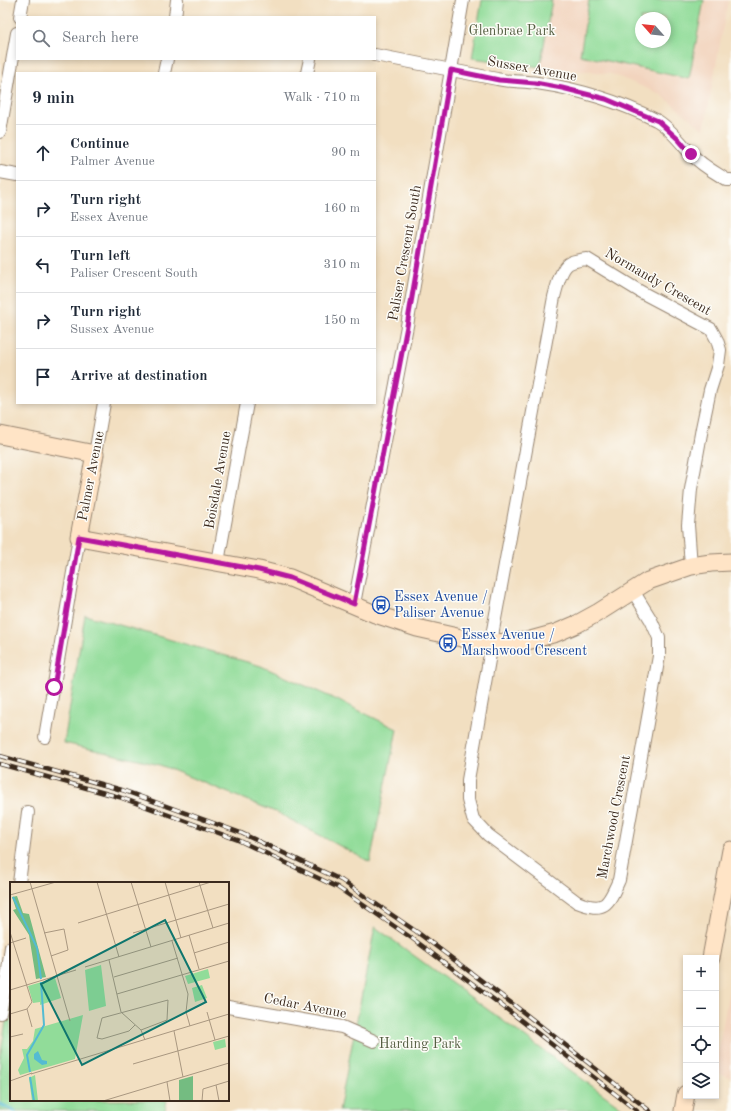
<!DOCTYPE html>
<meta charset="utf-8">
<style>
:root{--surface:#fff;--page:#f6f6f7;--text:#1f2937;--muted:#747a83;--line:#e0e1e3}
body{margin:0;font-family:"Old Standard TT",serif;background:var(--page);color:var(--text)}
.controls{position:absolute;right:12px;bottom:12px;display:grid;overflow:hidden;border-radius:0px;box-shadow:0 2px 6px #0003}
.controls button{width:36px;height:36px;display:grid;place-items:center;padding:0;border:0;border-bottom:1px solid var(--line);background:var(--surface);color:var(--text);font:20px sans-serif}
.compass{position:absolute;left:635px;top:12px;width:36px;height:36px;border-radius:50%;background:var(--surface);box-shadow:0 2px 6px #0003;rotate:297deg}
.stop{position:absolute;width:12px;height:12px;margin:-9px;border:3px solid #b5179e;border-radius:50%;background:#fff}
.stop.end{background:#b5179e;border-color:#fff;box-shadow:0 1px 4px #0008}
.list{margin:0;padding:0;list-style:none}
h2{display:flex;justify-content:space-between;align-items:center;height:52px;margin:0;padding:0 16px;font-size:17px}
h2 small{font-size:13px;font-weight:400;color:var(--muted)}
.list li{display:grid;grid-template-columns:26px 1fr auto;gap:12px;align-items:center;box-sizing:border-box;height:56px;padding:0 16px;border-top:1px solid var(--line)}
.list b{display:block;font-size:15px;white-space:nowrap}
.list p{margin:0;font-size:13px;white-space:nowrap;color:var(--muted)}
.list em{font-size:13px;font-style:normal;color:var(--muted)}
.icon{flex:none;width:22px;height:22px;fill:none;stroke:currentColor;stroke-width:2;stroke-linecap:round;stroke-linejoin:round}
.map{position:relative;flex:none;width:731px;height:1111px;overflow:hidden}
.search{position:absolute;background:var(--surface);box-shadow:0 2px 6px #0003;left:16px;top:16px;width:360px;height:44px;display:flex;align-items:center;gap:10px;box-sizing:border-box;padding:0 14px;border-radius:0px;color:var(--muted);font-size:15px}
.panel{position:absolute;background:var(--surface);box-shadow:0 2px 6px #0003;left:16px;top:72px;width:360px;height:332px;border-radius:0px}
.map>svg:first-child{display:block}
.built{fill:#f2d4be;fill-rule:evenodd}
.green{fill:#91dc99;stroke:#66835c;fill-rule:evenodd}
.lines{fill:none;stroke-linecap:round;stroke-linejoin:round}
.stream{stroke:#54bbd2;stroke-width:3.5}
.street-casing{stroke:#968470;stroke-width:14}
.secondary-casing{stroke:#968470;stroke-width:19}
.street{stroke:#fff;stroke-width:12}
.secondary{stroke:#ffe4c6;stroke-width:17}
.rail-casing{stroke:#3b2a1e;stroke-width:4.5}
.rail{stroke:#fdfcf7;stroke-width:3;stroke-dasharray:9;stroke-linecap:butt}
.route{stroke:#b5179e;stroke-width:5}
.labels{text-anchor:middle;dominant-baseline:central;stroke-width:3;stroke-linejoin:round;paint-order:stroke}
.park-label{font-size:14px;fill:#555f43;stroke:#fdfcf7}
.street-label{font-size:14px;fill:#3b2a1e;stroke:#fdfcf7}
.transit-label{font-size:14px;fill:#164399;stroke:#fdfcf7;text-anchor:start}
.inset-river{fill:none;stroke:#54bbd2;stroke-width:2}
.inset-road{fill:none;stroke:#a99780;stroke-width:1}
.view{fill:#0f766e;fill-opacity:0.15;stroke:#0f766e;stroke-width:2}
.inset-edge{fill:none;stroke:#3b2a1e;stroke-width:2}
</style>
<div class="map">
<svg width="731" height="1111" viewBox="0 0 731 1111">
<rect width="100%" height="100%" fill="#fdfcf7"/>
<filter id="ink" filterUnits="userSpaceOnUse"><feTurbulence type="fractalNoise" baseFrequency=".025" numOctaves="2"/><feDisplacementMap in="SourceGraphic" scale="8" xChannelSelector="R" yChannelSelector="G"/><feConvolveMatrix kernelMatrix="1 2 1 2 8 2 1 2 1" color-interpolation-filters="sRGB"/></filter>
<filter id="wash" filterUnits="userSpaceOnUse"><feTurbulence type="fractalNoise" baseFrequency=".012" numOctaves="4" result="noise"/><feDisplacementMap in="SourceGraphic" scale="16" xChannelSelector="R" yChannelSelector="G"/><feGaussianBlur stdDeviation="0.9" result="paint"/><feColorMatrix in="noise" values="0 0 0 0 0 0 0 0 0 0 0 0 0 0 0 0 0 1.4 0 .05"/><feComposite in="paint" operator="in"/></filter>
<g filter="url(#wash)">
<rect width="100%" height="100%" fill="#f2dfc1"/>
<g class="built">
<path d="M552,0h176l-24,130 -44,-36 -48,-20 -72,-7zM641,18h24v24h-24z"/>
<path d="M731,979v98l-15,-4v-10z"/>
</g>
<g class="green">
<path d="M482,0h70l-12,67 -68,-9z"/>
<path d="M589,0h115l-15,79 -109,-24zM641,18h24v24h-24z"/>
<path d="M85,615l176,51 74,33 62,30 -27,133 -92,-49 -118,-48 -96,-22z"/>
<path d="M375,927l251,184h-287z"/>
<path d="M11,989v111h156l-2,11h-165v-52z"/>
</g>
<g class="lines">
<path class="stream" d="M0,1104l15,7"/>
</g>
</g>
<g filter="url(#ink)">
<g class="lines">
<g class="street-casing">
<g id="street">
<path d="M20,17l3,-17"/>
<path d="M175,17l2,-17"/>
<path d="M375,55c41,8 82,16 122,24 13,3 27,2 40,4 41,6 81,18 119,37 11,5 26,24 34,33 11,12 24,19 37,27h4"/>
<path d="M164,73l3,-14"/>
<path d="M307,73l3,-14"/>
<path d="M0,132l17,-99"/>
<path d="M0,172l17,3"/>
<path d="M95,454l9,-51"/>
<path d="M218,562l29,-159"/>
<path d="M633,591l18,29 8,18v18l-40,224c-11,25 -14,33 -42,22l-89,-67 -15,-16 -5,-19v-20l24,-137 1,-13 61,-333c2,-8 7,-28 14,-33 6,-4 13,-4 19,-5l54,33 70,37 6,11 3,10 -2,15 -8,25 -8,38 -11,61 -3,36 3,41"/>
<path d="M354,604l53,-278 56,-326"/>
<path d="M45,737l34,-200"/>
<path d="M19,883l9,-71"/>
<path d="M228,1007l114,20 32,14"/>
<path d="M0,1013l8,-43 3,-23"/>
</g>
</g>
<g class="secondary-casing">
<g id="secondary">
<path d="M0,435l95,19 -16,83 180,33 31,8 85,36 42,14 49,11 26,4 35,-2 29,-8 21,-9 22,-12 49,-31 43,-15 20,-3 20,-1"/>
<path d="M711,958l20,-108"/>
<path d="M683,1111l3,-17"/>
</g>
</g>
<use href="#street" class="street"/>
<use href="#secondary" class="secondary"/>
<g class="rail-casing">
<g id="rail">
<path d="M0,756l122,34 119,43 100,47 76,52 97,73 136,106"/>
<path d="M0,764l119,33 119,43 99,47 76,52 96,72 128,100"/>
</g>
</g>
<use href="#rail" class="rail"/>
</g>
</g>
<g class="lines" filter="url(#ink)">
<path class="route" d="M54,687l25,-150 180,33 31,8 64,26 53,-278 44,-256 48,10 36,3 27,5 44,11 52,22 21,19 12,14"/>
</g>
<defs>
<g id="bus-ring" transform="scale(0.9)"><circle r="9.5" fill="#fdfcf7" stroke="#1a4fb4" stroke-width="1.5"/><path d="M-5-6H5V4H4V6H2V4H-2V6H-4V4H-5ZM-3.5-4V0h7V-4ZM-3.5 1.2v1.5H-2V1.2ZM2 1.2v1.5H3.5V1.2Z" fill="#1a4fb4"/></g>
</defs>
<g fill-rule="evenodd">
<use href="#bus-ring" x="381" y="605"/>
<use href="#bus-ring" x="448" y="643"/>
</g>
<g class="labels">
<g class="park-label">
<text x="512" y="31">Glenbrae Park</text>
<text x="420" y="1044">Harding Park</text>
</g>
<g class="street-label">
<text transform="translate(532 69) rotate(10)">Sussex Avenue</text>
<text transform="translate(405 253) rotate(-80)">Paliser Crescent South</text>
<text transform="translate(658 282) rotate(30)">Normandy Crescent</text>
<text transform="translate(91 476) rotate(-79)">Palmer Avenue</text>
<text transform="translate(218 480) rotate(-80)">Boisdale Avenue</text>
<text transform="translate(614 817) rotate(-79)">Marchwood Crescent</text>
<text transform="translate(305 1006) rotate(11)">Cedar Avenue</text>
</g>
<g class="transit-label">
<text x="394" y="597">Essex Avenue /<tspan x="394" dy="16">Paliser Avenue</tspan></text>
<text x="461" y="635">Essex Avenue /<tspan x="461" dy="16">Marshwood Crescent</tspan></text>
</g>
</g>
<g transform="translate(10 882)">
<rect width="219" height="219" fill="#f2dfc1"/>
<path d="M91,83l5,41 -17,5 -4,-41zM198,87l2,9 -22,6 -3,-8zM45,96l6,20 -21,7v-3l-7,1 -5,-17zM192,103l5,13 -12,4 -3,-14zM73,133l-8,44 -55,16 -2,-5 6,-12 -2,-9h5l6,-8 2,-12zM215,157l1,8 -11,3 -2,-8zM25,193l3,26h-6l-3,-23z" fill="#91dc99"/>
<path d="M7,14l6,17 6,1 17,63 -10,2 -7,-44 -16,-25 3,-1 -4,-12zM183,194v25h-14v-21z" fill="#74bc81"/>
<path d="M28,169l4,9 5,1v3l-5,1 -8,-6v-5z" fill="#54bbd2"/>
<path class="inset-river" d="M3,15l24,51 4,31M20,190l-3,-17 17,-30 -3,-43M20,195l4,24"/>
<path class="inset-road" d="M20,0l40,139M87,0l22,75M121,0l20,65M155,0l16,56M189,0l14,46M0,13l46,-13M68,41l133,-41M0,50l22,70 -5,7 -17,5M34,51l20,-4 4,21 -17,6M123,51l96,-29M179,53l10,34M162,59l16,53 -2,18 4,14M0,61l16,-5M184,71l35,-11M99,78l12,52 20,18 4,10M75,85l144,-44M104,95l64,-19M0,108l66,-20M107,112l112,-33M17,127l5,18M197,130l8,28M125,143l-6,6 -27,8 -5,-1 5,-20 66,-18 -1,20 -26,10M164,149l9,46M0,155l13,-3M123,182l96,-28M21,192l198,-60M0,199l22,-8M157,200l3,19M206,203l3,16M93,219l126,-38M192,219l1,-12 26,-8"/>
<path class="view" d="M155,38l41,82 -124,63 -41,-81z"/>
<rect width="219" height="219" class="inset-edge"/>
</g>
</svg>
<div class="controls">
<button>+</button>
<button>−</button>
<button><svg class="icon" aria-label="locate" viewBox="0 0 24 24"><circle cx="12" cy="12" r="6"/><path d="M12 2v4M12 18v4M2 12h4M18 12h4"/></svg></button>
<button><svg class="icon" aria-label="layers" viewBox="0 0 24 24"><path d="M12 4l9 5-9 5-9-5zM3 14l9 5 9-5"/></svg></button>
</div>
<svg class="compass" viewBox="-18 -18 36 36"><path d="M0-13l5 13h-10z" fill="#e53935"/><path d="M0 13l5-13h-10z" fill="#747a83"/></svg>
<div class="stop" style="left:54px;top:687px"></div>
<div class="stop end" style="left:691px;top:154px"></div>
<div class="search"><svg class="icon" aria-label="search" viewBox="0 0 24 24"><circle cx="10" cy="10" r="6"/><path d="M15 15l6 6"/></svg>Search here</div>
<section class="panel">
<h2>9 min<small>Walk · 710 m</small></h2>
<ul class="list">
<li><svg class="icon" aria-label="ahead" viewBox="0 0 24 24"><path d="M12 20V5M6 11l6-6 6 6"/></svg><div><b>Continue</b><p>Palmer Avenue</p></div><em>90 m</em></li>
<li><svg class="icon" aria-label="right" viewBox="0 0 24 24"><path d="M7 20v-9h11M14 6l5 5-5 5"/></svg><div><b>Turn right</b><p>Essex Avenue</p></div><em>160 m</em></li>
<li><svg class="icon" aria-label="left" viewBox="0 0 24 24"><path d="M17 20v-9H6M10 6l-5 5 5 5"/></svg><div><b>Turn left</b><p>Paliser Crescent South</p></div><em>310 m</em></li>
<li><svg class="icon" aria-label="right" viewBox="0 0 24 24"><path d="M7 20v-9h11M14 6l5 5-5 5"/></svg><div><b>Turn right</b><p>Sussex Avenue</p></div><em>150 m</em></li>
<li><svg class="icon" aria-label="arrive" viewBox="0 0 24 24"><path d="M6 21V4h12l-3 4 3 4H6"/></svg><div><b>Arrive at destination</b></div></li>
</ul>
</section>
</div>
